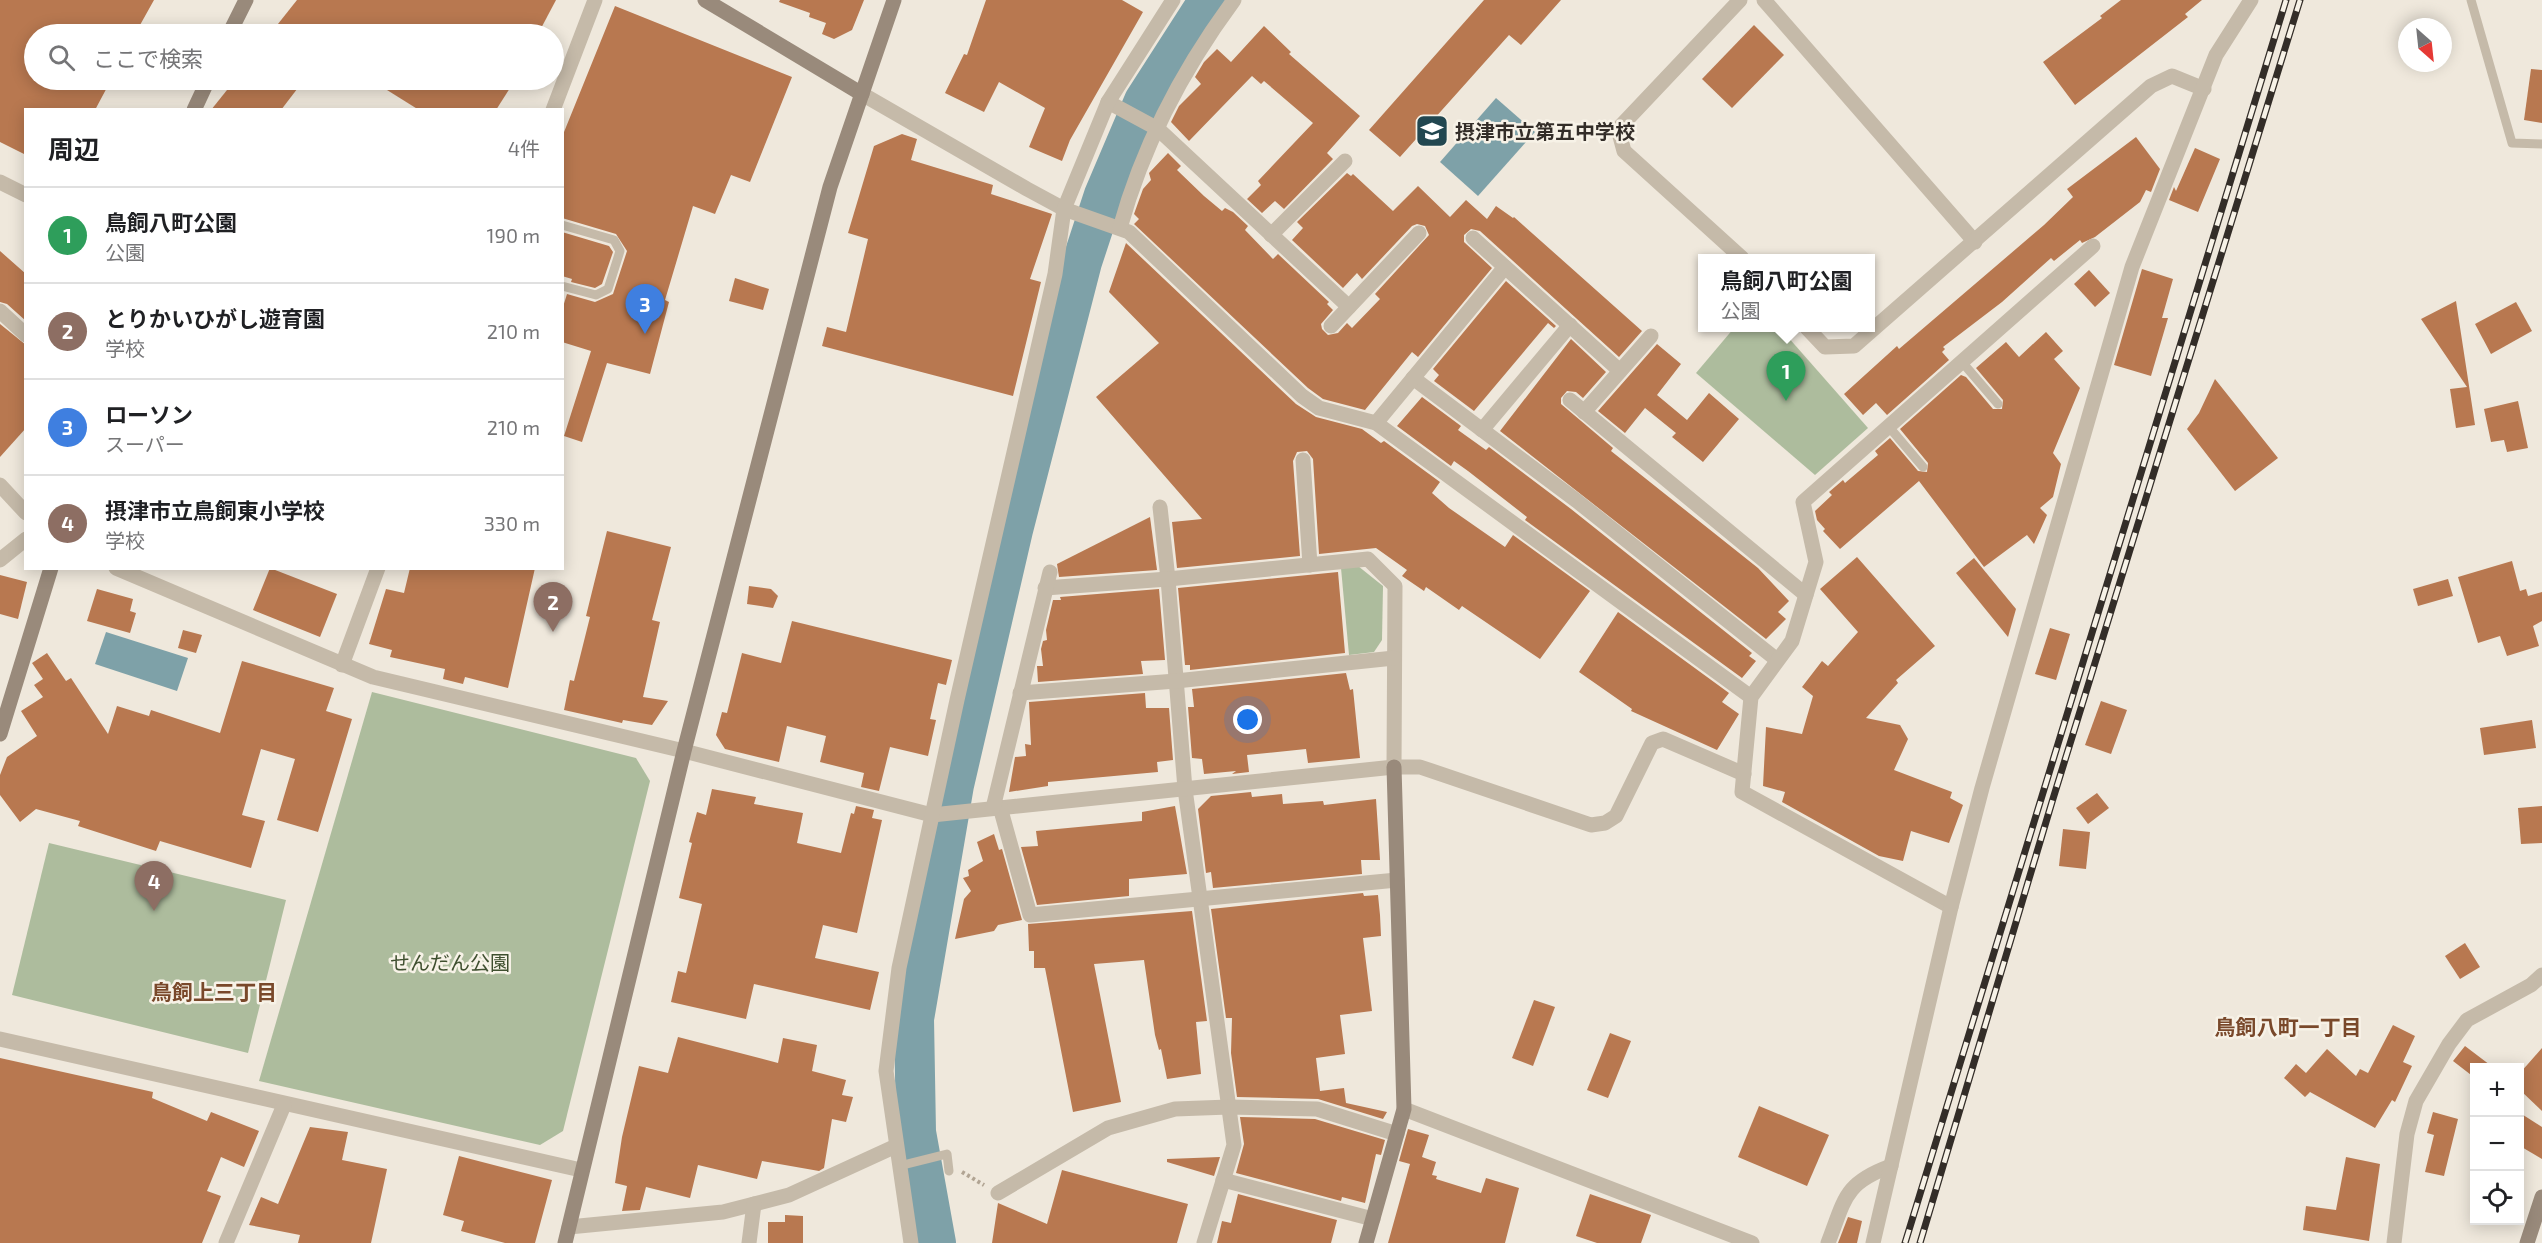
<!DOCTYPE html>
<html lang="ja">
<meta charset="utf-8">
<style>
:root{--surface:#fff;--page:#f6f6f6;--text:#202124;--muted:#757577;--line:#e0e0e0;--accent:#224750}
body{margin:0;font-family:"Exo 2","Noto Sans JP",sans-serif;background:var(--page);color:var(--text)}
.controls{position:absolute;right:18px;bottom:18px;display:grid;overflow:hidden;border-radius:0px;box-shadow:0 3px 15px #0003}
.controls button{width:54px;height:54px;display:grid;place-items:center;padding:0;border:0;border-bottom:2px solid var(--line);background:var(--surface);color:var(--text);font:30px sans-serif}
.compass{position:absolute;left:2398px;top:18px;width:54px;height:54px;border-radius:50%;background:var(--surface);box-shadow:0 3px 15px #0003;rotate:153deg}
.you{position:absolute;left:1248px;top:720px;width:21px;height:21px;margin:-15px;border:4px solid #fff;border-radius:50%;background:#1a73e8;box-shadow:0 0 0 9px #1a73e833}
.badge{display:grid;place-items:center;width:39px;height:39px;border-radius:50%;background:var(--accent);color:#fff;font-size:20px;font-weight:700}
.pin{position:absolute;translate:-50% -50px;filter:drop-shadow(0 2px 3px #0008)}
.pin::after{content:'';position:absolute;top:32px;width:21px;height:18px;background:inherit;clip-path:polygon(0 0,100% 0,50% 100%)}
.popup{position:absolute;left:1698px;top:254px;width:177px;height:78px;box-sizing:border-box;display:grid;place-content:center;border-radius:0px;background:var(--surface);filter:drop-shadow(0 2px 4px #0005);font-size:20px;white-space:nowrap;color:var(--muted)}
.popup b{font-size:22px;color:var(--text)}
.popup::after{content:'';position:absolute;left:50%;top:100%;margin-left:-12px;border:12px solid transparent;border-top-color:var(--surface)}
.list{margin:0;padding:0;list-style:none}
h2{display:flex;justify-content:space-between;align-items:center;height:78px;margin:0;padding:0 24px;font-size:26px}
h2 small{font-size:20px;font-weight:400;color:var(--muted)}
.list li{display:grid;grid-template-columns:39px 1fr auto;gap:18px;align-items:center;box-sizing:border-box;height:96px;padding:0 24px;border-top:2px solid var(--line)}
.list b{display:block;font-size:22px;white-space:nowrap}
.list p{margin:0;font-size:20px;white-space:nowrap;color:var(--muted)}
.list em{font-size:20px;font-style:normal;color:var(--muted)}
.icon{flex:none;width:33px;height:33px;fill:none;stroke:currentColor;stroke-width:2;stroke-linecap:round;stroke-linejoin:round}
.map{position:relative;flex:none;width:2542px;height:1243px;overflow:hidden}
.search{position:absolute;background:var(--surface);box-shadow:0 3px 15px #0003;left:24px;top:24px;width:540px;height:66px;display:flex;align-items:center;gap:15px;box-sizing:border-box;padding:0 21px;border-radius:33px;color:var(--muted);font-size:22px}
.panel{position:absolute;background:var(--surface);box-shadow:0 3px 15px #0003;left:24px;top:108px;width:540px;height:462px;border-radius:0px}
.map>svg:first-child{display:block}
.green{fill:#adbc9d}
.water{fill:#7ea1a8}
.lines{fill:none;stroke-linecap:round;stroke-linejoin:round}
.river{stroke:#7ea1a8;stroke-width:40}
.building{fill:#b87850}
.path{stroke:#b1a493;stroke-width:4;stroke-dasharray:3 3;stroke-linecap:butt}
.lane{stroke:#c5baa9;stroke-width:9}
.street{stroke:#c5baa9;stroke-width:15}
.secondary{stroke:#998a7b;stroke-width:15}
.rail-casing{stroke:#332d28;stroke-width:7}
.rail{stroke:#f7f2e7;stroke-width:4.5;stroke-dasharray:14;stroke-linecap:butt}
.labels{text-anchor:middle;dominant-baseline:central;stroke-width:5;stroke-linejoin:round;paint-order:stroke}
.poi-label{font-size:20px;font-weight:bold;fill:#332d28;stroke:#f7f2e7;text-anchor:start}
.park-label{font-size:20px;fill:#3f4f2f;stroke:#f7f2e7}
.neighbourhood-label{font-size:21px;font-weight:bold;fill:#79482a;stroke:#f7f2e7}
</style>
<div class="map">
<svg width="2542" height="1243" viewBox="0 0 2542 1243">
<rect width="100%" height="100%" fill="#efe8dc"/>
<g class="green">
<path d="M1734,328h46l88,100 -53,47 -119,-102z"/>
<path d="M1358,566l25,20 -1,54 -8,12 -25,3 -8,-87z"/>
<path d="M372,692l264,66 14,23 -87,350 -23,14 -281,-64z"/>
<path d="M49,843l237,57 -38,153 -236,-58z"/>
</g>
<g class="water">
<path d="M1496,98l39,34 -57,64 -38,-34z"/>
<path d="M106,632l82,26 -11,33 -82,-27z"/>
</g>
<g class="lines">
<path class="river" d="M936,1243l-20,-111 -2,-113 40,-234 59,-255 69,-268 22,-67 40,-94 65,-101"/>
</g>
<g class="building">
<path d="M0,0h154l-19,34h-101v46h77l-16,30h-69v45l-26,-13z"/>
<path d="M297,0h259l-18,34h-268z"/>
<path d="M780,0h84l-12,30 -18,9 -12,-5 4,-11 -17,-6 1,-4 -31,-11z"/>
<path d="M986,0h136l21,12 -73,128 -8,21 -33,-14 16,-39 -46,-26 -15,30 -39,-19 19,-39 3,1z"/>
<path d="M1484,0h77l-40,45 -12,-10 -109,122 -31,-27z"/>
<path d="M2121,0h81l-17,14 3,3 -113,88 -32,-43 59,-44 -2,-2z"/>
<path d="M615,6l177,71 -42,105 -19,-7 -16,39 -22,-8 -28,94 4,2 -19,72 -43,-11 -25,79 -18,-6 27,-85 -29,-9v-32l5,-16 28,8 18,-8 14,-43 -11,-17 -54,-16v-81z"/>
<path d="M1754,25l30,30 -52,53 -30,-29z"/>
<path d="M1264,26l27,26 -2,2 71,62 -33,37 6,6 -49,50 -9,-8 -13,12 -15,-14 14,-14 -3,-4 55,-58 -49,-42 -3,3 -9,-8 -63,65 -18,-19 8,-16 22,-22 -6,-7 9,-15 13,-13 14,13z"/>
<path d="M2531,69l11,1v53l-18,-3z"/>
<path d="M235,80h69l-23,30h-70z"/>
<path d="M371,80h144l-19,30h-77z"/>
<path d="M902,134l15,5 -6,21 82,25 -2,9 61,20 -22,65 11,3 -28,114 -191,-50 5,-19 19,5 22,-93 -20,-6 26,-87z"/>
<path d="M2136,137l24,32 -9,23 -5,-2 -6,12 -45,35 -13,6 -2,-3 -26,21 -3,-3 -49,44 -59,45 2,2 -3,3 7,8 -62,55 -11,-12 -13,12 -19,-21 53,-48 2,3 145,-124 29,-28 -6,-8z"/>
<path d="M2195,148l25,11 -22,53 -29,-12 5,-13 2,4z"/>
<path d="M1168,153l13,13 -4,4 27,26 18,15 3,-3 8,4 15,14 -3,4 28,29 5,-5 51,48 -2,2 6,6 -12,14 1,5 6,6 10,-2 9,-10 5,5 28,-29 -5,-5 54,-59 -4,-9 -8,-2 -5,2 -50,53 -5,-6 -14,15 -51,-48 11,-12 -6,-6 50,-49 4,3 2,-2 40,37 25,-25 32,31 16,-17 21,19 9,-13 17,12 1,-1 128,114 -23,26 -139,-126 -9,-2 -7,6v7l28,26 -74,89 -6,-5 -47,58 -42,-11 -15,-11 -174,-164 5,-5 -5,-5 9,-25 8,-9 -2,-7z"/>
<path d="M562,232l47,14 4,6 -11,32 -7,4 -24,-6 1,-3 -10,-3z"/>
<path d="M1126,243l170,161 20,13 46,12 19,14 3,-2 56,41 -8,11 17,15 56,39 8,-12 77,56 -50,68 -78,-53 -3,4 -33,-23 -2,4 -22,-15 5,-6 -31,-22 -57,6 -6,-95 -6,-8 -10,1 -4,9 7,95 -123,12 -5,-46 30,-3 -106,-122 63,-54 -50,-51z"/>
<path d="M0,251l26,23v47l-19,-17 -7,-2z"/>
<path d="M2142,269l31,10 -11,39h6l-17,58 -37,-11z"/>
<path d="M2089,270l21,23 -15,14 -21,-23z"/>
<path d="M735,278l34,11 -6,21 -34,-9z"/>
<path d="M1506,281l50,45 -2,2 -6,-5 -74,88 -40,-30 5,-6 -6,-6z"/>
<path d="M2456,301l19,124 -19,3 -6,-39 17,-2 -46,-68z"/>
<path d="M2516,302l16,29 -41,23 -16,-30z"/>
<path d="M0,324l26,21v83l-26,29z"/>
<path d="M2046,332l17,19 -9,8 26,29 -27,65 8,11 -8,33 -13,11 7,7 -13,29 -7,-9 -43,32 -65,-86 -79,68 -17,-18 2,-2 -8,-9 -2,-9 17,-16 -3,-3 14,-12 2,3 33,-28 -3,-4 15,-13 28,33 9,1 1,-9 -28,-34 61,-54 5,2 27,32h9l1,-9 -27,-32 30,-26 13,15z"/>
<path d="M1571,339l35,33 -23,26 -7,-6 -9,-1 -6,7v6l52,44 -2,3 147,117 31,33 -11,11 8,7 -20,20 -266,-208z"/>
<path d="M1657,344l24,20 -24,31 30,25 22,-27 30,26 -36,43 -31,-25 4,-4 -31,-25 -20,25 -27,-22z"/>
<path d="M2215,379l63,79 -43,33 -48,-62 12,-16z"/>
<path d="M1422,397l39,29 -3,4 28,20 3,-3 82,62 181,144 -3,3 7,5 -14,17 -217,-158 2,-3 -59,-46 -14,-10 -3,5 -54,-40z"/>
<path d="M2518,401l10,47 -21,4 -3,-12 -13,2 -7,-33z"/>
<path d="M1150,517l7,53 -98,7 -2,-13z"/>
<path d="M607,531l64,16 -19,73 8,2 -17,75 25,4 -16,24 -29,-5 -1,3 -58,-13 6,-30 4,1 16,-64 -4,-1z"/>
<path d="M1857,557l78,89 -39,34 2,3 -32,35 34,7 8,14 -14,31 58,22 -2,6 13,7 -14,38 -38,-12 -8,30 -24,-5 -97,-54 3,-10 -22,-6 3,-59 36,7 11,-38 -11,-9 20,-26 6,5 30,-34 -38,-43z"/>
<path d="M1974,558l42,51 -8,28 -52,-64z"/>
<path d="M2512,561l8,30 6,-2 2,7 14,-4v29l-9,5 6,20 -32,10 -7,-20 -22,7 -20,-66z"/>
<path d="M270,568l67,26 -17,43 -67,-27z"/>
<path d="M410,568h125l-27,120 -43,-11 -2,7 -20,-5 2,-10 -55,-12 2,-7 -23,-6 17,-55 18,4z"/>
<path d="M1338,572l7,81 -155,17v-5h-5l-7,-77z"/>
<path d="M0,575l27,7 -9,37 -18,-5z"/>
<path d="M2448,579l5,17 -35,10 -5,-17z"/>
<path d="M749,586l22,3 7,7 -5,12 -26,-4z"/>
<path d="M97,589l36,10 -3,12 6,2 -6,20 -43,-12z"/>
<path d="M1159,589l6,71 -24,1 2,13 -105,8 -1,-16h6l-2,-17 2,-8 4,-1 -1,-10 7,-30h8l-1,-3z"/>
<path d="M1618,612l111,81 -7,9 17,12 -22,36 -86,-39 1,-2 -53,-37z"/>
<path d="M792,621l160,39 -6,25 -8,-2 -8,36 6,1 -8,36 -38,-9 -11,44 -18,-4 3,-14 -44,-11 6,-26 -39,-10 -8,36 -54,-13 -9,-14 6,-23 5,1 15,-60 39,10z"/>
<path d="M2050,628l20,6 -14,46 -21,-6z"/>
<path d="M183,630l19,5 -6,18 -18,-5z"/>
<path d="M47,653l19,28 5,-3 37,56 9,-28 32,10 2,-6 69,23 22,-72 92,27 -8,23 26,8 -34,113 -41,-12 18,-61 -34,-10 -19,66 23,6 -14,47 -91,-27 -4,10 -78,-25 2,-5 -44,-12 -16,13 -20,-27v-20l7,-18 30,-21 -16,-25 22,-14 -9,-12 9,-6 -11,-16z"/>
<path d="M1346,673l4,17 3,-1 7,69 -52,5 -2,-14 -59,6 2,17 -17,2 4,-3 -32,3 -2,-15 -10,-1 -4,-51h6l-2,-18z"/>
<path d="M1145,693l1,15h23l4,52 -16,2 1,10 -110,10v4l-39,6 6,-35 11,-1 -1,-12 6,1 -2,-43z"/>
<path d="M2101,701l26,9 -16,44 -26,-9z"/>
<path d="M2532,720l4,28 -52,7 -4,-27z"/>
<path d="M712,789l44,8 -2,7 49,9 -6,30 44,10 10,-40 3,1 2,-8 18,4 -2,8 10,2 -25,113 -34,-8 -8,33 64,14 -9,38 -116,-26 -8,35 -75,-17 7,-31 8,2 16,-69 -23,-6 13,-55 -3,-1 8,-30 9,3z"/>
<path d="M1251,792l1,5 30,-3 1,10 40,-3 1,4 52,-6 4,61h-19l1,14 -149,14 -2,-16 -5,1 -8,-64 13,-13z"/>
<path d="M2097,793l12,15 -21,16 -12,-16z"/>
<path d="M1175,806l12,68 -58,5v17l-92,9 -16,-58 17,-1 -2,-15 106,-10v-9z"/>
<path d="M2542,806v37l-21,1 -3,-36z"/>
<path d="M2063,829l27,3 -4,37 -27,-3z"/>
<path d="M994,834l5,16 3,-1 20,71 -24,5 -4,6 -39,8 9,-40 7,-8 -8,-13 6,-2 -1,-6 15,-9 -6,-19z"/>
<path d="M1363,893l1,3 14,-1 2,20 1,21 -18,2 9,73 -32,4 5,39 -29,4 4,33 24,-3 2,15 41,9 -4,7 -65,-20 -81,-2 -6,-44 1,-35h-6l-15,-109z"/>
<path d="M1192,911l15,110 -11,1 5,52 -34,5 -6,-30 -2,1 -4,-15 -11,-75 -50,4 27,138 -48,10 -28,-144h-11v-17h-5l-1,-27z"/>
<path d="M2465,943l15,24 -20,12 -15,-23z"/>
<path d="M1534,1000l21,7 -22,59 -21,-8z"/>
<path d="M2393,1025l22,11 -12,26 9,4 -17,36 -3,-2 -17,28 -65,-36 -5,5 -21,-19 12,-14 10,9 21,-24 29,27 4,-7 8,4z"/>
<path d="M1610,1033l21,8 -23,57 -21,-8z"/>
<path d="M678,1037l100,26 5,-25 34,7 -5,26 34,9 -4,15 11,2 -7,25 -14,-3 -8,49 -5,3 -57,-10 -5,18 -59,-14 -8,33 -44,-11 -6,23 -18,1 5,-25 -12,-3 7,-46 17,-71 29,7z"/>
<path d="M2465,1046l29,22h-19v10l-22,-17z"/>
<path d="M2542,1048v63l-22,-21v-17z"/>
<path d="M0,1058l153,34 -1,6 55,23 4,-9 48,19 -15,36 -23,-10 -14,34 14,5 -19,47h-202z"/>
<path d="M1759,1106l70,29 -22,51 -69,-29z"/>
<path d="M2433,1112l25,7 -14,57 -19,-4 9,-37 -7,-2z"/>
<path d="M2520,1113l22,14v32l-22,-13z"/>
<path d="M1240,1117l75,2 70,21 -4,15 -5,-1 -11,49 -23,-6 -1,4 -105,-28 8,-29z"/>
<path d="M310,1127l38,5 -6,28 45,9 -16,74h-73l2,-8 -51,-10 12,-28 17,7z"/>
<path d="M1408,1129l21,6 -7,22 14,5 -4,13 5,1 -1,3 45,14 5,-15 33,10 -14,55h-117l22,-79 -11,-3z"/>
<path d="M459,1156l93,24 -17,63h-30l-44,-12 3,-10 -21,-6z"/>
<path d="M1220,1157l-6,19 -47,-14v-3z"/>
<path d="M2346,1157l34,7 -11,77 -66,-11 3,-24 30,4z"/>
<path d="M1062,1170l126,34 -11,39h-185l6,-40 49,21z"/>
<path d="M1238,1194l99,26 -6,23h-114l5,-22 9,2z"/>
<path d="M1590,1194l61,21 -10,28h-44l-21,-7z"/>
<path d="M785,1215l18,1v27h-35v-21h17z"/>
<path d="M1848,1217l14,4 -5,22h-19z"/>
</g>
<g class="lines">
<path class="path" d="M962,1172l22,13"/>
<g class="lane">
<path d="M2471,0l41,143 30,1"/>
<path d="M562,225l52,15 6,11 -12,38 -12,6 -34,-9"/>
<path d="M1962,362l36,42"/>
<path d="M1889,427l34,40"/>
<path d="M899,1166l48,-12 2,17"/>
</g>
<g class="street">
<path d="M1740,0l-122,129 6,22 118,107"/>
<path d="M1764,0l211,242"/>
<path d="M862,94l165,95 37,20 65,23 173,164 17,12 57,15 375,274"/>
<path d="M1108,102l50,27 191,178"/>
<path d="M553,110l42,-110"/>
<path d="M0,182l26,13"/>
<path d="M1120,228c23,-83 63,-159 114,-228"/>
<path d="M1271,235l74,-74"/>
<path d="M1473,238l147,133"/>
<path d="M0,311l26,24"/>
<path d="M1331,326l88,-93"/>
<path d="M1807,328l18,19 29,-1 297,-260 21,-10 32,13"/>
<path d="M1413,378l164,123 200,159"/>
<path d="M1570,400l236,195"/>
<path d="M1584,412l67,-76"/>
<path d="M1376,423l129,-156"/>
<path d="M1482,430l88,-105"/>
<path d="M1303,460l7,105"/>
<path d="M0,485l26,28"/>
<path d="M1160,507l8,72 17,210 49,356 -30,98"/>
<path d="M0,560l26,-21"/>
<path d="M116,568l257,109 311,74 248,64 462,-48h26l171,58 14,-2 11,-7 36,-73 11,-4 81,35"/>
<path d="M1045,588l123,-9 200,-20 27,27 -1,181"/>
<path d="M342,665l36,-97"/>
<path d="M1020,693l156,-12 218,-23"/>
<path d="M1000,807l30,108 367,-35"/>
<path d="M993,808l57,-236"/>
<path d="M1951,907l-209,-115 9,-95 41,-56 24,-79 -13,-60 290,-256"/>
<path d="M0,1039l581,131"/>
<path d="M1404,1109l348,134"/>
<path d="M1223,1180l150,39"/>
<path d="M998,1193l110,-65 67,-19 54,-2 88,2 80,25"/>
<path d="M569,1227l154,-15 66,-17 107,-49"/>
<path d="M226,1243l58,-138"/>
<path d="M749,1243l5,-39"/>
<path d="M911,1243l-25,-172 13,-103 58,-268 98,-426 9,-65 44,-107 65,-102"/>
<path d="M1828,1243c17,-44 16,-60 63,-77"/>
<path d="M1873,1243l78,-336 31,-119 150,-521 84,-212 35,-55"/>
<path d="M2394,1243l13,-109 9,-33 33,-57 18,-24 64,-35 11,-10"/>
</g>
<g class="secondary">
<path d="M705,0l157,94"/>
<path d="M229,34l17,-34"/>
<path d="M194,110l14,-30"/>
<path d="M0,734l51,-166"/>
<path d="M565,1243l119,-492 146,-564 64,-187"/>
<path d="M1366,1243l38,-134 -10,-342"/>
<path d="M2527,1243l15,-46"/>
</g>
<g class="rail-casing">
<g id="rail">
<path d="M1905,1243l381,-1243"/>
<path d="M1920,1243l132,-441 248,-802"/>
</g>
</g>
<use href="#rail" class="rail"/>
</g>
<defs>
<g id="school-square" transform="scale(1.725)"><rect x="-9" y="-9" width="18" height="18" rx="4" fill="#224750" stroke="#f7f2e7"/><path d="M0-5L7-2L0 1L-7-2ZM-4 1L0 2.5L4 1V4Q0 6-4 4Z" fill="#fff"/></g>
</defs>
<g fill-rule="evenodd">
<use href="#school-square" x="1432" y="131"/>
</g>
<g class="labels">
<g class="poi-label">
<text x="1455" y="131">摂津市立第五中学校</text>
</g>
<g class="park-label">
<text x="450" y="962">せんだん公園</text>
</g>
<g class="neighbourhood-label">
<text x="214" y="991">鳥飼上三丁目</text>
<text x="2288" y="1026">鳥飼八町一丁目</text>
</g>
</g>
</svg>
<div class="controls">
<button>+</button>
<button>−</button>
<button><svg class="icon" aria-label="locate" viewBox="0 0 24 24"><circle cx="12" cy="12" r="6"/><path d="M12 2v4M12 18v4M2 12h4M18 12h4"/></svg></button>
</div>
<svg class="compass" viewBox="-18 -18 36 36"><path d="M0-13l5 13h-10z" fill="#e53935"/><path d="M0 13l5-13h-10z" fill="#757577"/></svg>
<div class="you"></div>
<div class="pin badge" style="left:1786px;top:401px;background:#2e9e5b">1</div>
<div class="popup"><b>鳥飼八町公園</b>公園</div>
<div class="pin badge" style="left:553px;top:632px;background:#8d6e63">2</div>
<div class="pin badge" style="left:645px;top:334px;background:#3f7fe0">3</div>
<div class="pin badge" style="left:154px;top:911px;background:#8d6e63">4</div>
<div class="search"><svg class="icon" aria-label="search" viewBox="0 0 24 24"><circle cx="10" cy="10" r="6"/><path d="M15 15l6 6"/></svg>ここで検索</div>
<section class="panel">
<h2>周辺<small>4件</small></h2>
<ul class="list">
<li><span class="badge" style="background:#2e9e5b">1</span><div><b>鳥飼八町公園</b><p>公園</p></div><em>190 m</em></li>
<li><span class="badge" style="background:#8d6e63">2</span><div><b>とりかいひがし遊育園</b><p>学校</p></div><em>210 m</em></li>
<li><span class="badge" style="background:#3f7fe0">3</span><div><b>ローソン</b><p>スーパー</p></div><em>210 m</em></li>
<li><span class="badge" style="background:#8d6e63">4</span><div><b>摂津市立鳥飼東小学校</b><p>学校</p></div><em>330 m</em></li>
</ul>
</section>
</div>
